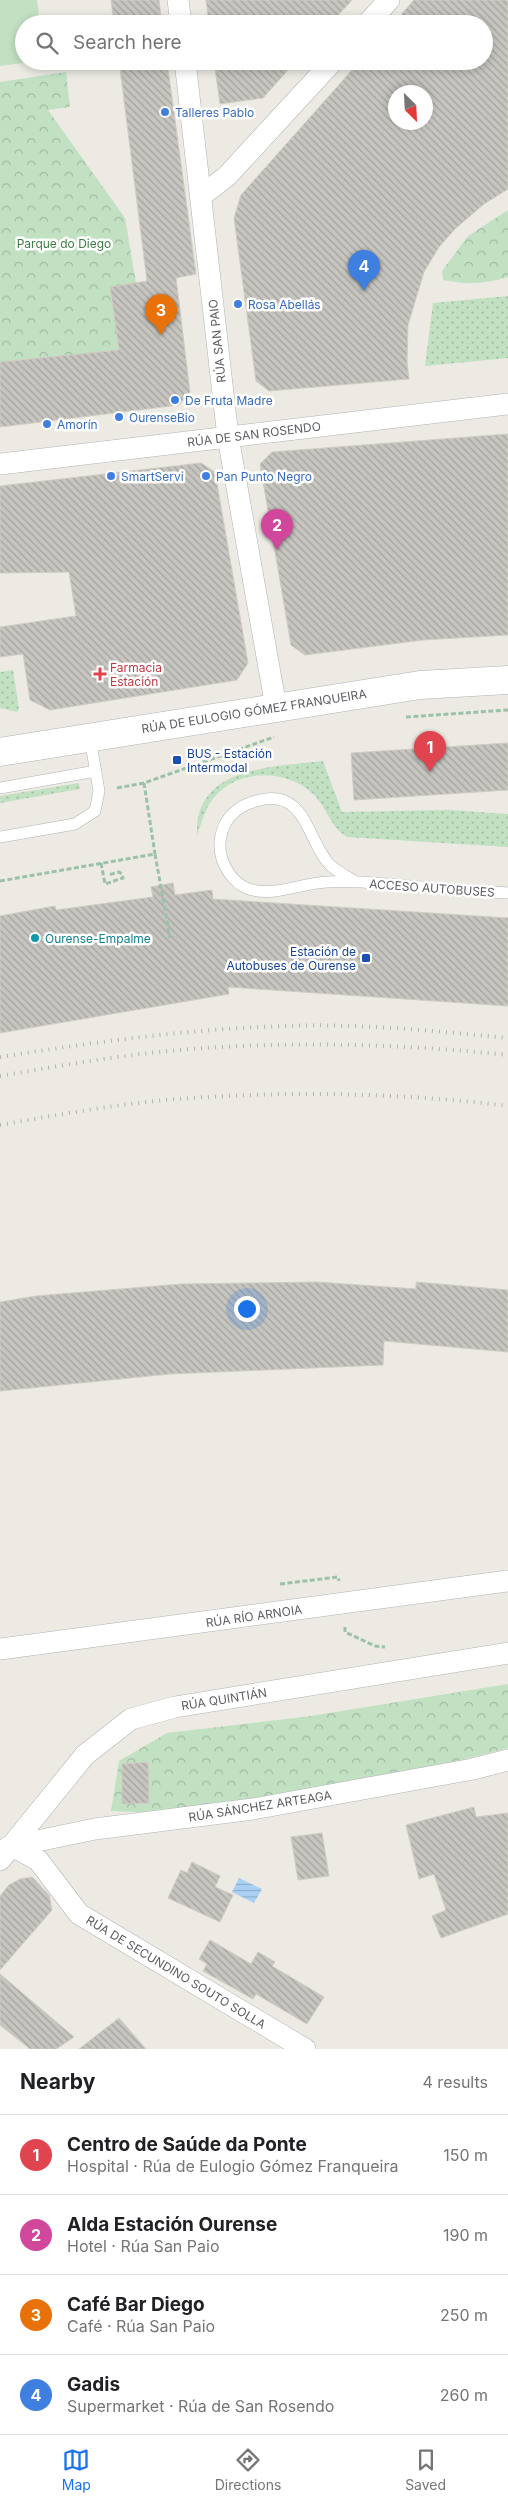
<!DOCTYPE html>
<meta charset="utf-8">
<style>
:root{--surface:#fff;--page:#f2f2f2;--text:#202124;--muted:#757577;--line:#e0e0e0;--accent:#1a73e8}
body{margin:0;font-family:Inter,sans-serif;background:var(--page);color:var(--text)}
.compass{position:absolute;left:388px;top:85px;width:45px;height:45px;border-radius:50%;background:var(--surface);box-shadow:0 2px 8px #0003;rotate:156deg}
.you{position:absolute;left:246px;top:1308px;width:18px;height:18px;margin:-12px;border:4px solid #fff;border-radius:50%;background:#1a73e8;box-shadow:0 0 0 8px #1a73e833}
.badge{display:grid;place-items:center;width:32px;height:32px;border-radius:50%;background:var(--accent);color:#fff;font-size:16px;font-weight:700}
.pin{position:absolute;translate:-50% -41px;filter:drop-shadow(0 1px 2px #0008)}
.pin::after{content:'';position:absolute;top:26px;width:18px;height:15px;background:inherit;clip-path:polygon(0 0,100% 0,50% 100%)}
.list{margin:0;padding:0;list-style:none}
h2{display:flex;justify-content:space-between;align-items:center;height:65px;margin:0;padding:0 20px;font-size:21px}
h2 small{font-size:16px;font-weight:400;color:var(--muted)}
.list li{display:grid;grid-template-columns:32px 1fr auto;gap:15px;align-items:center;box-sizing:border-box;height:80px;padding:0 20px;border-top:1px solid var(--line)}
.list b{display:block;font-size:19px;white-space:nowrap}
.list p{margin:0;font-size:16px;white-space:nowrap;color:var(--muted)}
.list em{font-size:16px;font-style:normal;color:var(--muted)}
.icon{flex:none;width:28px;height:28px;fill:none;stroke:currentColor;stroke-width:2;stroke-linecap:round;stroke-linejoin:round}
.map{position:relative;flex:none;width:508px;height:2049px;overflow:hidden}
.search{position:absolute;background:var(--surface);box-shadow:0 2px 8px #0003;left:15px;right:15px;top:15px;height:55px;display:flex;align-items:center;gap:12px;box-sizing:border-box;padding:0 18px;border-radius:28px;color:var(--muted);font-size:19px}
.sheet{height:385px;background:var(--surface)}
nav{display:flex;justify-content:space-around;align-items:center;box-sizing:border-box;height:70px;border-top:1px solid var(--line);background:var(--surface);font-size:14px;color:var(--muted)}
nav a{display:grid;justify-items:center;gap:2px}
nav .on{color:var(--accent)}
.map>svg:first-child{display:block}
.grass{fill:url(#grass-dots)}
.park{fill:url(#park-crowns)}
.garden{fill:#c2e1c3}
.water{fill:url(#water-rules)}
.building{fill:url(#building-back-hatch);stroke:#d0ccc2;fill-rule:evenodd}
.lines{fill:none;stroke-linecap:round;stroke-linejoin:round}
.service-casing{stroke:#b0b3b7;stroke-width:12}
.minor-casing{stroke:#b0b3b7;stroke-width:22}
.secondary-casing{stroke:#b0b2b7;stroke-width:29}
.path{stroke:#9cc1a9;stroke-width:3;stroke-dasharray:5 2.5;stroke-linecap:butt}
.service{stroke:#fff;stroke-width:11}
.minor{stroke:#fff;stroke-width:21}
.secondary{stroke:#fff;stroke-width:28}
.rail{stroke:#b1b2b2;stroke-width:4;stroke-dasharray:1 6;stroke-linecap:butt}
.shop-dot{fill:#3f7fe0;stroke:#fff;stroke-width:2}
.health-dot{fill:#e0444e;stroke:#fff;stroke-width:2}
.transit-dot{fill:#1a4fb4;stroke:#fff;stroke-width:2}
.culture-dot{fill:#0f9aa8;stroke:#fff;stroke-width:2}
.labels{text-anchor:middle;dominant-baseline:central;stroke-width:5;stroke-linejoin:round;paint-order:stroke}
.shop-label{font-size:12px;fill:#366cbe;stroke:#fff;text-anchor:start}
.park-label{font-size:12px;fill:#3e7e44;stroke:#fff}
.street-label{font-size:12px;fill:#5b5e62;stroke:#fff}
.health-label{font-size:12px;fill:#be3a42;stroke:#fff;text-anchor:start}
.transit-label{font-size:12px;fill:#164399;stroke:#fff;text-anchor:start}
.culture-label{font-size:12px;fill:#0d838f;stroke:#fff;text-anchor:start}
</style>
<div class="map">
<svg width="508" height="2049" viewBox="0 0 508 2049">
<defs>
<pattern id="grass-dots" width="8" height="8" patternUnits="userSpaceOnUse" patternTransform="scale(1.25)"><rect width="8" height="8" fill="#c2e1c3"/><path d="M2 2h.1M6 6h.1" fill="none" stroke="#a1baa2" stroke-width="1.8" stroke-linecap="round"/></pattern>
<pattern id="park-crowns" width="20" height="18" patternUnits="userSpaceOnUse" patternTransform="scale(1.25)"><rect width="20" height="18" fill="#c2e1c3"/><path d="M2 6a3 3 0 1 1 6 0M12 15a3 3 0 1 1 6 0" fill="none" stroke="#a1baa2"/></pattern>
<pattern id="water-rules" width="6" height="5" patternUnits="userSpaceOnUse" patternTransform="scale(1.25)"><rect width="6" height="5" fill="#aad1f5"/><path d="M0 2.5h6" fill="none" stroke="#8dadca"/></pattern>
<pattern id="building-back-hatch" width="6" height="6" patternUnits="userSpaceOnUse" patternTransform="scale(1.25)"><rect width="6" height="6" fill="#c7c5c0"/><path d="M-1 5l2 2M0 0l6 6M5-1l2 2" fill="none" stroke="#a5a39f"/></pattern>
</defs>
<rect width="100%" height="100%" fill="#eceae3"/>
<g class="grass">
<path d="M508,296v62l-83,8 8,-63z"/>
<path d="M13,670l6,39 -2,3 -17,-4v-36z"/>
<path d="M323,761l19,51 108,-2 58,4v33l-161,-10c-18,-11 -20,-31 -35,-44 -29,-26 -80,-24 -102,10 -6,9 -9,22 -13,32 -3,-69 76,-68 126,-74z"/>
<path d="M79,783l1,6 -80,14v-7z"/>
</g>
<g class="park">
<path d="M66,72l4,35 -22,3 77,108 11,65 -26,4 9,63 -119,12v-280z"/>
<path d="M508,210v67c-23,7 -41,8 -65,3l-1,-9 26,-35z"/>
<path d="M508,1684v64l-101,26 -249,39 -47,-2 8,-50 48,-28 144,-17z"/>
</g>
<path class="garden" d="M0,0h37l3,24h-16v37h14l-38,5z"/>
<path class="water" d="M239,1878l23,11 -8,14 -22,-11z"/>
<g class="building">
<path d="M111,0h48l3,24h-48z"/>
<path d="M206,0h146l-22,24h-121z"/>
<path d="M414,0h94v189l-24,15 -29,25 -16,18 -15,25 -16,53 -1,36 2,18 -140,12 -13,-10 -22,-163 7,-23 119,-134h124v-37h-91zM396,92h30v30h-30z"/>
<path d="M119,61h48l29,213 -20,4 14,114 -11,13 -179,22v-65l119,-12 -9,-63 37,-6z"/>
<path d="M214,61h82l-33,37 -43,6z"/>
<path d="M508,434v201l-85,5 -118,15 -14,-10 -31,-181 12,-12z"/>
<path d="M201,463l14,9 33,191 -11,17 -187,30 -20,-10 -7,-46 -23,3v-30l76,-11 -7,-44 -69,1v-87z"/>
<path d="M508,743v47l-154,10 -3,-47z"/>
<path d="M173,883l2,12 37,-5 1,9 295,19v88l-280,-19 1,7 -229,39v-117l55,-10 1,4 97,-13 -2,-10z"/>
<path d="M317,1282l99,7v-7l92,8v62l-124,-11 -1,24 -213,9 -170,17v-89l36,-6 145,-12z"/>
<path d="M148,1762l1,41 -27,1v-40z"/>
<path d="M474,1807l2,10 32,-4v101l-67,24 -9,-22 14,-6 -12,-36 -15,5 -13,-54z"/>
<path d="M322,1833l7,43 -31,4 -7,-43z"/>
<path d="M192,1862l28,14 -5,11 18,8 -13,27 -52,-24 13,-28 6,3z"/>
<path d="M32,1877l17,18 3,15 -52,60v-74l9,-11 11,-6z"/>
<path d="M210,1940l41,24 7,-12 17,10 -3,4 52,31 -17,27 -51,-30 -3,5 -50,-28 4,-7 -8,-5z"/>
<path d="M0,1974l74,63 -18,12h-26l-30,-24z"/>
<path d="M119,2018l27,31h-67z"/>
</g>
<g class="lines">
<g class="service-casing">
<g id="service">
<path d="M0,788l96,-17"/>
<path d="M0,837l75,-13 20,-13 4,-20 -9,-53"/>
<path d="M356,882c-8,-5 -18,-10 -25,-16 -24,-23 -24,-80 -75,-65 -12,3 -23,10 -30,21 -6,11 -8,25 -4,37 5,14 15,27 30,31 25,6 50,-7 75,-8 24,-2 48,1 72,3 36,3 73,6 109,8"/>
</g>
</g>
<g class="minor-casing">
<g id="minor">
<path d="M178,0l3,24"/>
<path d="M367,24l22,-24"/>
<path d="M185,61l43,376 48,270"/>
<path d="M201,196l26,-20 106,-115"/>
<path d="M0,464l508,-60"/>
<path d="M0,1649l508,-68"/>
<path d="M12,1846l26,14 41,54 226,135"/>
<path d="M8,1847l87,-18 158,-20 220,-40 35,-9"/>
<path d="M0,1860l85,-105 46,-36 44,-12 333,-54"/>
</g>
</g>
<g class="secondary-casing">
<path id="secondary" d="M0,752l420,-67 88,-5"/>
</g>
<g class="path">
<path d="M406,717l102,-7"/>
<path d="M144,783l11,71"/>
<path d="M117,788l27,-5 130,-46"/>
<path d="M101,863l4,21 18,-6 -1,-4 -3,-2 -11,3"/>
<path d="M0,881l155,-27 15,84"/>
<path d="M280,1584l58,-7 1,4"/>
<path d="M345,1627v5l30,14 10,1"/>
</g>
<use href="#service" class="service"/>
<use href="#minor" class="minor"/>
<use href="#secondary" class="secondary"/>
<g class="rail">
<path d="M0,1057c95,-15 189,-28 285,-31 74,-3 149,5 223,12"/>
<path d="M0,1076c63,-11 127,-22 191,-27 105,-8 212,-5 317,6"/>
<path d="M0,1125c63,-11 127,-23 191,-27 105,-7 212,-5 317,8"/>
</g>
</g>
<g class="shop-dot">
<circle cx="165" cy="112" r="5"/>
<circle cx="238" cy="304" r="5"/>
<circle cx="175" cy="400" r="5"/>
<circle cx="119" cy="417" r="5"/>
<circle cx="47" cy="424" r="5"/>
<circle cx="111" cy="476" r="5"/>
<circle cx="206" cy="476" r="5"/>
</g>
<path class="health-dot" d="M97.5 666.5h5v5h5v5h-5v5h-5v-5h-5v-5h5z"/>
<g class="transit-dot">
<rect x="172" y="755" width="10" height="10" rx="2.5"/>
<rect x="361" y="953" width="10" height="10" rx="2.5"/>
</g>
<circle class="culture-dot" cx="35" cy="938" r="5"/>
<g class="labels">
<g class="shop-label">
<text x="175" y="112">Talleres Pablo</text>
<text x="248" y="304">Rosa Abellás</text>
<text x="185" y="400">De Fruta Madre</text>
<text x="129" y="417">OurenseBio</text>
<text x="57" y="424">Amorín</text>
<text x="121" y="476">SmartServi</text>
<text x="216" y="476">Pan Punto Negro</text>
</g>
<g class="park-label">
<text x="64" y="243">Parque do Diego</text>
</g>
<g class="street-label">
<text transform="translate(217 341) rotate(-96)">RÚA SAN PAIO</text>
<text transform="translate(254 434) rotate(-7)">RÚA DE SAN ROSENDO</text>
<text transform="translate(254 711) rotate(-9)">RÚA DE EULOGIO GÓMEZ FRANQUEIRA</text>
<text transform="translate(432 888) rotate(4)">ACCESO AUTOBUSES</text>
<text transform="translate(254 1616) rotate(-8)">RÚA RÍO ARNOIA</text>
<text transform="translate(224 1699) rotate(-9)">RÚA QUINTIÁN</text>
<text transform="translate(260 1806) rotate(-9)">RÚA SÁNCHEZ ARTEAGA</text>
<text transform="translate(176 1972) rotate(31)">RÚA DE SECUNDINO SOUTO SOLLA</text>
</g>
<g class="health-label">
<text x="110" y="667">Farmacia<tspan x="110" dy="14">Estación</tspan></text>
</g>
<g class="transit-label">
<text x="187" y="753">BUS - Estación<tspan x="187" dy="14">Intermodal</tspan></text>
<text x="356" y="951" text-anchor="end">Estación de<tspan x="356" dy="14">Autobuses de Ourense</tspan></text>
</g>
<g class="culture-label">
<text x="45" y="938">Ourense-Empalme</text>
</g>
</g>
</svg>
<svg class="compass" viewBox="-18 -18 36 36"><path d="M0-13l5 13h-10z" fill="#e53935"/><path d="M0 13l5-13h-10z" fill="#757577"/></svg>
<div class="you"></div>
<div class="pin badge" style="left:430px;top:772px;background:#e0444e">1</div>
<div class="pin badge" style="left:277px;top:550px;background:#d1479c">2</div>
<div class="pin badge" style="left:161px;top:335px;background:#e8710a">3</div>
<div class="pin badge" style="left:364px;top:291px;background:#3f7fe0">4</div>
<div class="search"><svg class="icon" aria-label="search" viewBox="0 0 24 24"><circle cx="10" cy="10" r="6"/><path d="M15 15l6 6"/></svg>Search here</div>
</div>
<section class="sheet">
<h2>Nearby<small>4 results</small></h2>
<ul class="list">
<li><span class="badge" style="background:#e0444e">1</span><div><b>Centro de Saúde da Ponte</b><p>Hospital · Rúa de Eulogio Gómez Franqueira</p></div><em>150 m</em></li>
<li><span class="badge" style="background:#d1479c">2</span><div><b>Alda Estación Ourense</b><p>Hotel · Rúa San Paio</p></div><em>190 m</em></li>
<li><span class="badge" style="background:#e8710a">3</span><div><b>Café Bar Diego</b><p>Café · Rúa San Paio</p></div><em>250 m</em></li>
<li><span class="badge" style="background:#3f7fe0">4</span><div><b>Gadis</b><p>Supermarket · Rúa de San Rosendo</p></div><em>260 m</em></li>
</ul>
</section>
<nav>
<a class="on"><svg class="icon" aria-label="map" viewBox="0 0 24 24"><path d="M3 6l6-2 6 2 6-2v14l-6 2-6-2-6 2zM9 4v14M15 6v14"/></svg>Map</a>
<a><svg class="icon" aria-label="directions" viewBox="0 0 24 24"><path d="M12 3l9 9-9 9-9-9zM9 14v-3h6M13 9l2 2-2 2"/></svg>Directions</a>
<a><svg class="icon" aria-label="saved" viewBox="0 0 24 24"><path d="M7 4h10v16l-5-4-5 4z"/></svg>Saved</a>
</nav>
